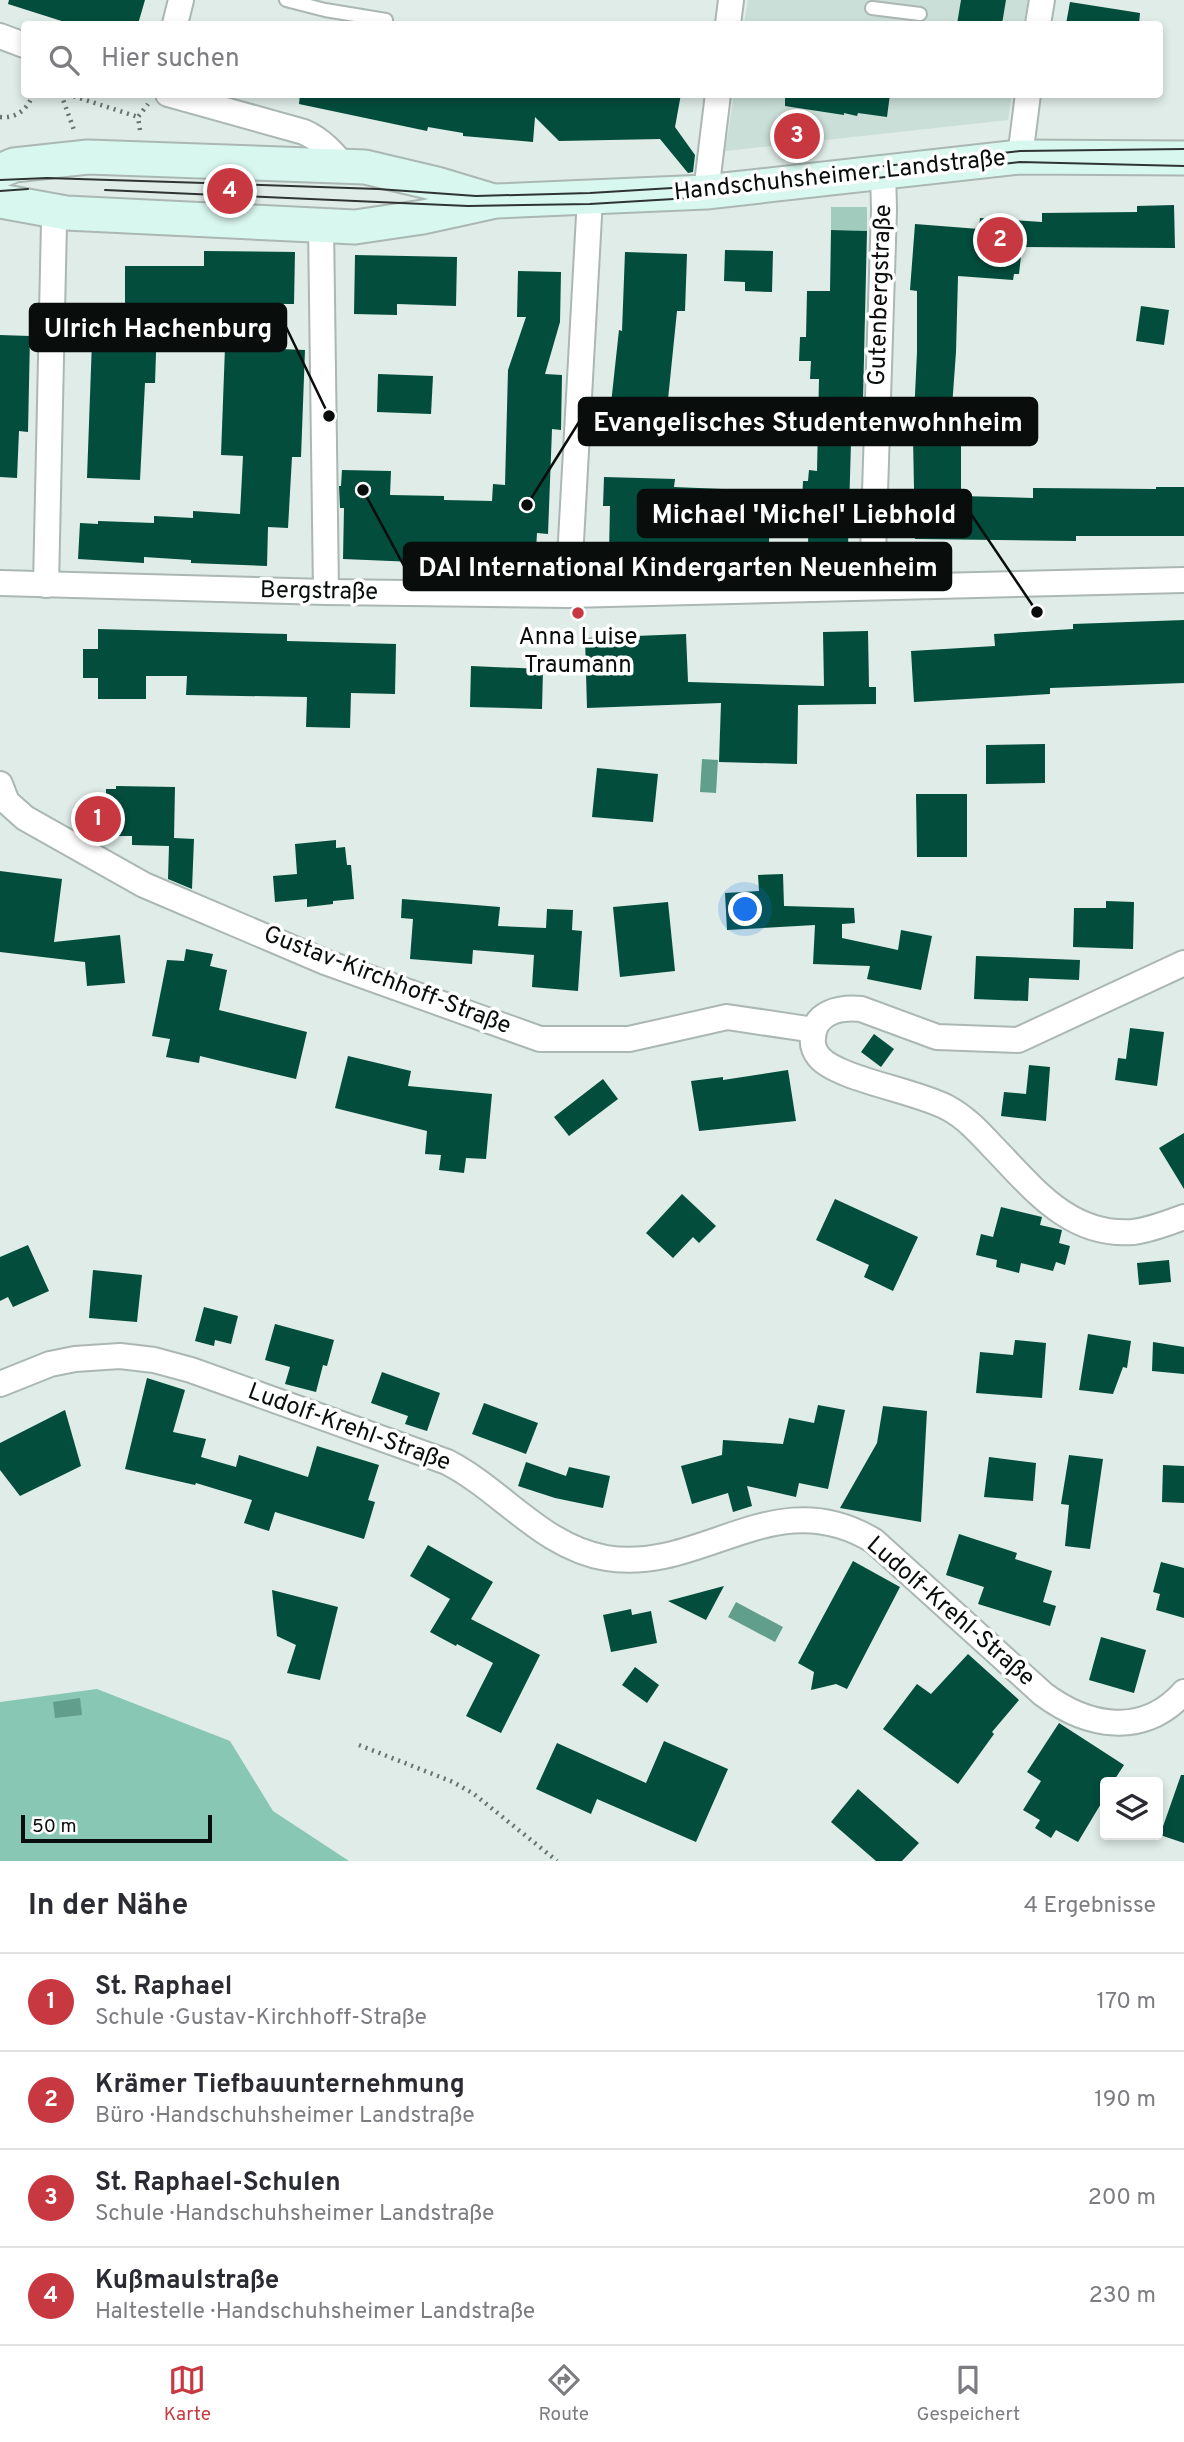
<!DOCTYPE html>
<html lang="de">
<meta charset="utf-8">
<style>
:root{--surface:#fff;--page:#f7f7f7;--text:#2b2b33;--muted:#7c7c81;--line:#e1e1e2;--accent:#c83840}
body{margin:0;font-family:Overpass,sans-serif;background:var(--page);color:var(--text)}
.controls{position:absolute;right:21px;bottom:21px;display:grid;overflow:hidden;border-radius:7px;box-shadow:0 4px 10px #0003}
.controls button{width:63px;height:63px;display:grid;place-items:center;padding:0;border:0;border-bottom:2px solid var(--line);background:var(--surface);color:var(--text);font:35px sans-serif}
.scale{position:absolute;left:21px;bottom:18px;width:191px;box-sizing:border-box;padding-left:7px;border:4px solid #090d0c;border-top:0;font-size:19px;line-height:24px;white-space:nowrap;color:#090d0c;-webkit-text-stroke:5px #fff;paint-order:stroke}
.you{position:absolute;left:746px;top:910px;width:24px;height:24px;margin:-18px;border:5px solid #fff;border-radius:50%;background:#1a73e8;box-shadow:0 0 0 10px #1a73e833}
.badge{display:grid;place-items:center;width:46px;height:46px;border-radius:50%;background:var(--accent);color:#fff;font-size:23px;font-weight:700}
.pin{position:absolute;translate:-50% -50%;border:4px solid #fff;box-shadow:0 2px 7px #0006}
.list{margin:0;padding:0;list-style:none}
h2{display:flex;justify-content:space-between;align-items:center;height:91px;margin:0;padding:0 28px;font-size:30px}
h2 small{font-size:23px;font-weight:400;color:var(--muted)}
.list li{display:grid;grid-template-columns:46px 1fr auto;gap:21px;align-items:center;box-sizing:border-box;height:98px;padding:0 28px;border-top:2px solid var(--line)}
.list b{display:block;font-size:26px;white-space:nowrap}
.list p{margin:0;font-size:23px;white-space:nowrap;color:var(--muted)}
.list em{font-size:23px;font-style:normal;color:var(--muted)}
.icon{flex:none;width:38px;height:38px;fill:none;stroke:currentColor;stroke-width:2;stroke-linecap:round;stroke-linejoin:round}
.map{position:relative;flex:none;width:1184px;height:1861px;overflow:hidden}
.search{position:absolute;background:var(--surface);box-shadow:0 4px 10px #0003;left:21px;right:21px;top:21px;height:77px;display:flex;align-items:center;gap:18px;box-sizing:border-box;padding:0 24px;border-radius:7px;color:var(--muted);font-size:26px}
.sheet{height:483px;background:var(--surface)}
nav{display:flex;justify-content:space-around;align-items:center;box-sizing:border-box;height:98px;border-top:2px solid var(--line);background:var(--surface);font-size:19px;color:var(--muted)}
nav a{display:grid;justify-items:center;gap:4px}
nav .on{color:var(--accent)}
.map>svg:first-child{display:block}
.built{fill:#cadfd8}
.green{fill:#a0cbbd}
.forest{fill:#88c7b3}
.water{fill:#619f8c}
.building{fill:#024d3c}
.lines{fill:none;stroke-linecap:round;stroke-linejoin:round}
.service-casing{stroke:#abb7b2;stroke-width:16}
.minor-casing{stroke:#abb7b2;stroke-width:28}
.secondary-casing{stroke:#abb7b2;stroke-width:37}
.path{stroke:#6a7270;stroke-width:4.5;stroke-dasharray:2 5;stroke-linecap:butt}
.service{stroke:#fff;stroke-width:12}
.minor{stroke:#fff;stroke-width:24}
.secondary{stroke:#d8f8ef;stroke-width:33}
.tram{stroke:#2f3432;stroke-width:2}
.poi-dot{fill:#c83840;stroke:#fff;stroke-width:2.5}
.labels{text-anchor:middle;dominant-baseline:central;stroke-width:7;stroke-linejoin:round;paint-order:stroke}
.street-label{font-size:24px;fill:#090d0c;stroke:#fff}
.poi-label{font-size:24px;fill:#090d0c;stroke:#fff}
.leader{fill:none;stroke:#090d0c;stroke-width:2.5}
.callout-dot{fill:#090d0c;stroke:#fff;stroke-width:2.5}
.callout{fill:#090d0c;stroke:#090d0c;stroke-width:2.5}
.callout-label{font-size:26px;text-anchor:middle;font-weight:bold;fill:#fff}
</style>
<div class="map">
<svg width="1184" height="1861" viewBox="0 0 1184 1861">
<rect width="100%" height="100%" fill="#dfece7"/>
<g class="built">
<path d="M748,0h280l-4,24h-280z"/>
<path d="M734,95h278l-4,25 -283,31z"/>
</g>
<path class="green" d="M831,207h36v24l-36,-1z"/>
<path class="forest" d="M97,1689l133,52 43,70 76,50h-349v-159z"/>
<g class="water">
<path d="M702,759l16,1 -2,33 -16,-1z"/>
<path d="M736,1602l47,25 -8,15 -47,-25z"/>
<path d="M80,1698l2,17 -27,3 -2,-16z"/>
</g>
<g class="building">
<path d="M9,0h136l-7,24h-67l-63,-20z"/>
<path d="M961,0h45l-4,24h-45z"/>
<path d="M1070,2l70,11 -1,11h-73z"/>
<path d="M300,94h381l-6,33 20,28 -2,17 -5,1 -28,-34 -101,2 -24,-24 -2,25 -70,-6v-3l-35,-6 -1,4 -128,-27z"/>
<path d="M785,94h105l-3,23 -29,-4 -1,3 -13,-3v2l-59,-9z"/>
<path d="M1174,205l1,43 -153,-1 -3,27h-5l-1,6 -55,-4 -2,76 -5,69 36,2 -1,23 -25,-1v51l72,2v-10l123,1v-2h28v49h-108v5l-161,-2 -2,-102 4,-85v-61l-7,-1 5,-66 64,5 1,-11 62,4v-9l95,-1v-6z"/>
<path d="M831,230l36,1 -5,211h-11l-3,105 -40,-1 1,-42h-7l1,-23h5l1,-11 8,1 2,-92h-9l1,-18h-12l1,-24h6l1,-46h23z"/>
<path d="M725,250l48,1 -1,41 -27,-1v-9l-21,-1z"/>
<path d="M204,251l91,1 -1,52 -122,-1v21h-15l-2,59h-10l-5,97 -53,-2 5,-137 33,1v-76h79z"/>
<path d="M625,252l62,2 -2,57h-8l-11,108 -56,-6 9,-83 3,1z"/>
<path d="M355,255l102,2 -1,49 -59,-2v11l-43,-1z"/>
<path d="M518,271l43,1 -1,50 -15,52 17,1 -1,55 -9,-1 -4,105 -11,-1 -2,34 -192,-8 1,-51h-4l-1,-22h2l1,-16 49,1 -1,24 54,1v4l48,1 1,-17 12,1 3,-115 18,-53h-9z"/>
<path d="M1141,306l28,4 -5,35 -28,-4z"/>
<path d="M0,335l30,1 -2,96 -9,-1 -2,47 -17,-1z"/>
<path d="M225,347l80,3 -4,107h-9l-4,71 -20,-1 -1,39 -76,-3v-3l-47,-3v6l-66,-4 2,-36 18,1v-3l56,2v-7l39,2v-7l47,3 3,-58 -22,-1z"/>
<path d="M378,374l55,2 -2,38 -54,-2z"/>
<path d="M604,477l71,2 -1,8 98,4 -4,67 -26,-1v-5l-69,-3v4l-64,-1 1,-46h-7z"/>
<path d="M1184,620v63l-134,5v6l-136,8 -3,-51 84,-5 -1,-12 79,-5v-5z"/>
<path d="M98,629l189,5v7l109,3 -1,50 -44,-1 -1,35 -44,-1 1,-30 -121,-2 1,-19h-41v23h-48v-21h-15v-29h15z"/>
<path d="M868,631l1,56h7v17l-78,1 -1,59 -78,-2 2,-59 -134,5 -2,-70 101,-4 2,48 136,4 -1,-54z"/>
<path d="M471,666l72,3 -1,40 -72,-2z"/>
<path d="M1045,744v39l-59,1v-39z"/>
<path d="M597,768l61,6 -5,48 -61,-5z"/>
<path d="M116,786l59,1 -1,51 20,1 -2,50 -24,-10 1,-33 -37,-1v-9h-17v-25h-9v-22h10z"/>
<path d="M916,794h51v63h-50z"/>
<path d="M336,840v8l9,-1 2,18h4l3,34 -21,2v3l-26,3v-8l-32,3 -2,-26 24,-2 -2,-30z"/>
<path d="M0,871l62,8 -8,63 66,-7 5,48 -38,3 -2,-24 -85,-10z"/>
<path d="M783,874l1,32 70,2 1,15 -13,1v14l56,12 3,-20 31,6 -11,54 -54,-11 3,-13 -57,-2 2,-39 -88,5 -2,-37 34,-2 -1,-16z"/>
<path d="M402,899l98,8 -2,19 48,2 1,-19 26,1 -1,20 10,1 -4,60 -46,-4 2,-32 -61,-5 -1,14 -62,-5 3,-40 -12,-1z"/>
<path d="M1106,901l28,1 -1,47 -60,-2 1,-39h32z"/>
<path d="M668,902l7,69 -55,6 -7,-70z"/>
<path d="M186,949l27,5 -3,12 17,4 -8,40 88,22 -11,47 -96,-23 -1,7 -33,-6 4,-18 -18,-3 15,-76 17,1z"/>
<path d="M976,956l104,4 -1,20 -50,-2 -1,23 -54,-2z"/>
<path d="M1130,1028l34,4 -7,54 -42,-6 3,-22 8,1z"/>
<path d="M874,1034l20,15 -13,18 -20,-15z"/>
<path d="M348,1056l63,15 -3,15 84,8 -6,65 -20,-1 -2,15 -25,-3 2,-15 -16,-1 2,-23 -92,-23z"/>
<path d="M1029,1065l21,2 -4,54 -45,-5 3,-24 22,2z"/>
<path d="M788,1070l8,51 -97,10 -8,-50 32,-4v3z"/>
<path d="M603,1079l15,20 -49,37 -15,-19z"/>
<path d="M1184,1133v56l-25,-41z"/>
<path d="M682,1194l34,32 -17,17 -6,-6 -20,21 -27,-25z"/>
<path d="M835,1199l83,38 -25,54 -29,-14 5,-12 -53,-25z"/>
<path d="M1001,1207l41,10 -2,8 22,5 -3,13 11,3 -5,19 -9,-3 -3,9 -32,-8 -2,10 -23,-6 1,-7 -21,-5 5,-21 12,3z"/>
<path d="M28,1245l21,46 -36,16 -5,-10 -8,4v-44z"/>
<path d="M1169,1260l2,22 -32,3 -2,-22z"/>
<path d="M93,1270l49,5 -5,47 -48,-4z"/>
<path d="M204,1307l34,9 -7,28 -16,-4 -1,6 -19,-5z"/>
<path d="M275,1324l59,16 -7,26 -4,-1 -7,27 -31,-8 5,-17 -25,-7z"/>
<path d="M1088,1334l43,7 -4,27 -4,-1 -10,27 -34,-4z"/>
<path d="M1015,1340l31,3 -4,55 -66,-5 4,-41 33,3z"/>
<path d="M1153,1342l31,5v27l-32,-3z"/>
<path d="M382,1372l58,21 -13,38 -22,-7 3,-8 -37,-13z"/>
<path d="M147,1378l38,12 -12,42 33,7 -5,18 35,10 3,-12 69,22 9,-31 62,19 -11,35 7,2 -11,37 -89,-27 -6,19 -25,-8 8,-23 -56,-17 -1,2 -70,-16z"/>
<path d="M484,1403l54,20 -12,31 -54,-20z"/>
<path d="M818,1405l27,5 -17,79 -29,-6 -3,14 -49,-11 5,20 -19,6 -5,-19 -36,11 -11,-38 41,-11 1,-15 60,4 6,-26 25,5z"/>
<path d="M883,1406l44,5 -6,111 -81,-14 37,-65z"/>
<path d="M65,1410l16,56 -61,30 -20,-26v-27z"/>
<path d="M1069,1455l34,4 -13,90 -25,-3 4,-41 -8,-1z"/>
<path d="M989,1457l47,6 -3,38 -49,-4z"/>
<path d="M526,1462l40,14 3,-9 41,9 -7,32 -48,-10 -37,-12z"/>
<path d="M1163,1465l21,1v37l-22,-1z"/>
<path d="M959,1534l58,19 -2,6 37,12 -9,31 13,4 -6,20 -72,-22 6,-17 -38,-12z"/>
<path d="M428,1545l65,37 -22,37 69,36 -39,78 -35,-17 27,-53 -36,-19 -1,2 -26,-14 20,-33 -40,-23z"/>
<path d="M853,1561l47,26 -53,102 -11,-5 -25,6 3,-18 -16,-9z"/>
<path d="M1161,1562l23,6v50l-28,-8 4,-16 -7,-2z"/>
<path d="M724,1586l-18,34 -38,-19z"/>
<path d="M272,1590l66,17 -18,73 -33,-7 9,-28 -19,-9z"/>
<path d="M631,1609l1,6 19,-4 6,32 -46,9 -8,-37z"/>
<path d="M1101,1637l45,13 -12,43 -45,-13z"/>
<path d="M968,1654l51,46 -27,32 2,2 -36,50 -75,-55 34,-45 14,10z"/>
<path d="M635,1667l24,18 -12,18 -25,-18z"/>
<path d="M1059,1723l65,42 -11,17h-8v15l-27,45 -22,-12 -5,8 -16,-10 5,-8 -17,-10 18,-29 -14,-9z"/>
<path d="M664,1741l64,28 -32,73 -99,-43 -6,15 -55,-25 21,-46 89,40z"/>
<path d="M1181,1775h3v68l-24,-8z"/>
<path d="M858,1789l61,54 -17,18h-26l-45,-39z"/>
</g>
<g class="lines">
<g class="service-casing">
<g id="service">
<path d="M286,0l39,10 61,10"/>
<path d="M872,8l48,6"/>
</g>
</g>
<g class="minor-casing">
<g id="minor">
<path d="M175,24l6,-24"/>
<path d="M728,24l3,-24"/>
<path d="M1038,24l4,-24"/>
<path d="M0,36l24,9"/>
<path d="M168,94l136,38c18,8 29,21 41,35"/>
<path d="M1020,157l8,-63"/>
<path d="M706,192l12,-98"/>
<path d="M321,225l5,367"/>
<path d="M0,583l326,9 242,3 616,-15"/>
<path d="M46,585l8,-363 -2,-11"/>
<path d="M872,586l12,-376 -1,-39"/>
<path d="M568,595l22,-397"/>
<path d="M0,784l7,18 18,16 119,67 181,77 215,77h89l98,-22 87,13"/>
<path d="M1184,963l-166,77 -81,-3 -76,-28c-21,-2 -47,3 -48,29 -1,7 2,14 6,19 18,22 99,34 129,51 17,9 31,24 44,38 40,41 77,91 141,86 17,-2 35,-9 51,-15"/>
<path d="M0,1384l50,-20 25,-5 45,-3 34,4 37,10 256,92c55,28 95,85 159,96 96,16 169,-78 268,-17l169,153c44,33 100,44 141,-2"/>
</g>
</g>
<g class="secondary-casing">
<g id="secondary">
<path d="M0,171l14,-6 74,-8 277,10 72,17 53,16"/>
<path d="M0,201l66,12 289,14 68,-10 73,-16 210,-9 314,-35 164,1"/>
</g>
</g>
<g class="path">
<path d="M61,94l13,36"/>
<path d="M67,94l71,23"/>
<path d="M0,117c16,2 28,-8 33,-23"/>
<path d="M140,130l-2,-13 10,-13"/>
<path d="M359,1745l94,37 21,12 83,67"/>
</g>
<use href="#service" class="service"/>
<use href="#minor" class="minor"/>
<use href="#secondary" class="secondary"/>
<g class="tram">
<path d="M0,180l47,-2 189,6 142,5 98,7 114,-3 115,-7 315,-35 164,-2"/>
<path d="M105,190l363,16 122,-2 117,-7 313,-35 164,4"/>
<path d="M0,191l28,-2"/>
</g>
</g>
<circle class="poi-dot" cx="578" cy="613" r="7"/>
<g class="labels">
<g class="street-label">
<text transform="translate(840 176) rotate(-6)">Handschuhsheimer Landstraße</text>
<text transform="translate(881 295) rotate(-88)">Gutenbergstraße</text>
<text transform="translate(319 592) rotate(1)">Bergstraße</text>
<text transform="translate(387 981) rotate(21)">Gustav-Kirchhoff-Straße</text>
<text transform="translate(349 1428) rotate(20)">Ludolf-Krehl-Straße</text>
<text transform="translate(950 1612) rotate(41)">Ludolf-Krehl-Straße</text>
</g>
<g class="poi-label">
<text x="578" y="638">Anna Luise<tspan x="578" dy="28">Traumann</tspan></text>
</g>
</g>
<path class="leader" d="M329 416L286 327M527 505L579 422M1037 612L971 514M363 490L404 566"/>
<g class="callout-dot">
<circle cx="329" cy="416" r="7"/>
<circle cx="527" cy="505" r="7"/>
<circle cx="1037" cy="612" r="7"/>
<circle cx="363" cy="490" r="7"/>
</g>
<g class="callout">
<rect x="30" y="304" width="256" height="47" rx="7"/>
<rect x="579" y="398" width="458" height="47" rx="7"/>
<rect x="638" y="490" width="333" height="47" rx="7"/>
<rect x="404" y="543" width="547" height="47" rx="7"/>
</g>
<g class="callout-label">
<text x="158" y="337">Ulrich Hachenburg</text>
<text x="808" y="431">Evangelisches Studentenwohnheim</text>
<text x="804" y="523">Michael 'Michel' Liebhold</text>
<text x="678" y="576">DAI International Kindergarten Neuenheim</text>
</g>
</svg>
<div class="controls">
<button><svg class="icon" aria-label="layers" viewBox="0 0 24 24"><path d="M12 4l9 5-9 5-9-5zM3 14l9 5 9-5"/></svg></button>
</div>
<div class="scale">50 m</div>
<div class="you"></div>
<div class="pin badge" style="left:98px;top:819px">1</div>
<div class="pin badge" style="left:1000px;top:240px">2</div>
<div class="pin badge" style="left:797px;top:136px">3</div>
<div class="pin badge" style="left:230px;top:191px">4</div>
<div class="search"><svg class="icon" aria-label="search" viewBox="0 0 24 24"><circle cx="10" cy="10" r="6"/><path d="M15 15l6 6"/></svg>Hier suchen</div>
</div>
<section class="sheet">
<h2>In der Nähe<small>4 Ergebnisse</small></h2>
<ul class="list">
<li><span class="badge">1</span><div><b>St. Raphael</b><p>Schule · Gustav-Kirchhoff-Straße</p></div><em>170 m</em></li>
<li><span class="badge">2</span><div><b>Krämer Tiefbauunternehmung</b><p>Büro · Handschuhsheimer Landstraße</p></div><em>190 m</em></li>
<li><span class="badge">3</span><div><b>St. Raphael-Schulen</b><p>Schule · Handschuhsheimer Landstraße</p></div><em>200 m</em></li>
<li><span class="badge">4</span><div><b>Kußmaulstraße</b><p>Haltestelle · Handschuhsheimer Landstraße</p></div><em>230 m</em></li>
</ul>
</section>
<nav>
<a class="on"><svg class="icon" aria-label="map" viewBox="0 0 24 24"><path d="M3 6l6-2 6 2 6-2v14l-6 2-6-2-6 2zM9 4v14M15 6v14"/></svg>Karte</a>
<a><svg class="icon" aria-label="directions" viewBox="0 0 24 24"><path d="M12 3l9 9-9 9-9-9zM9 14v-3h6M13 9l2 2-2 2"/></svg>Route</a>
<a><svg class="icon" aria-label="saved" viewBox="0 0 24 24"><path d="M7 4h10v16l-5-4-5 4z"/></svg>Gespeichert</a>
</nav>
